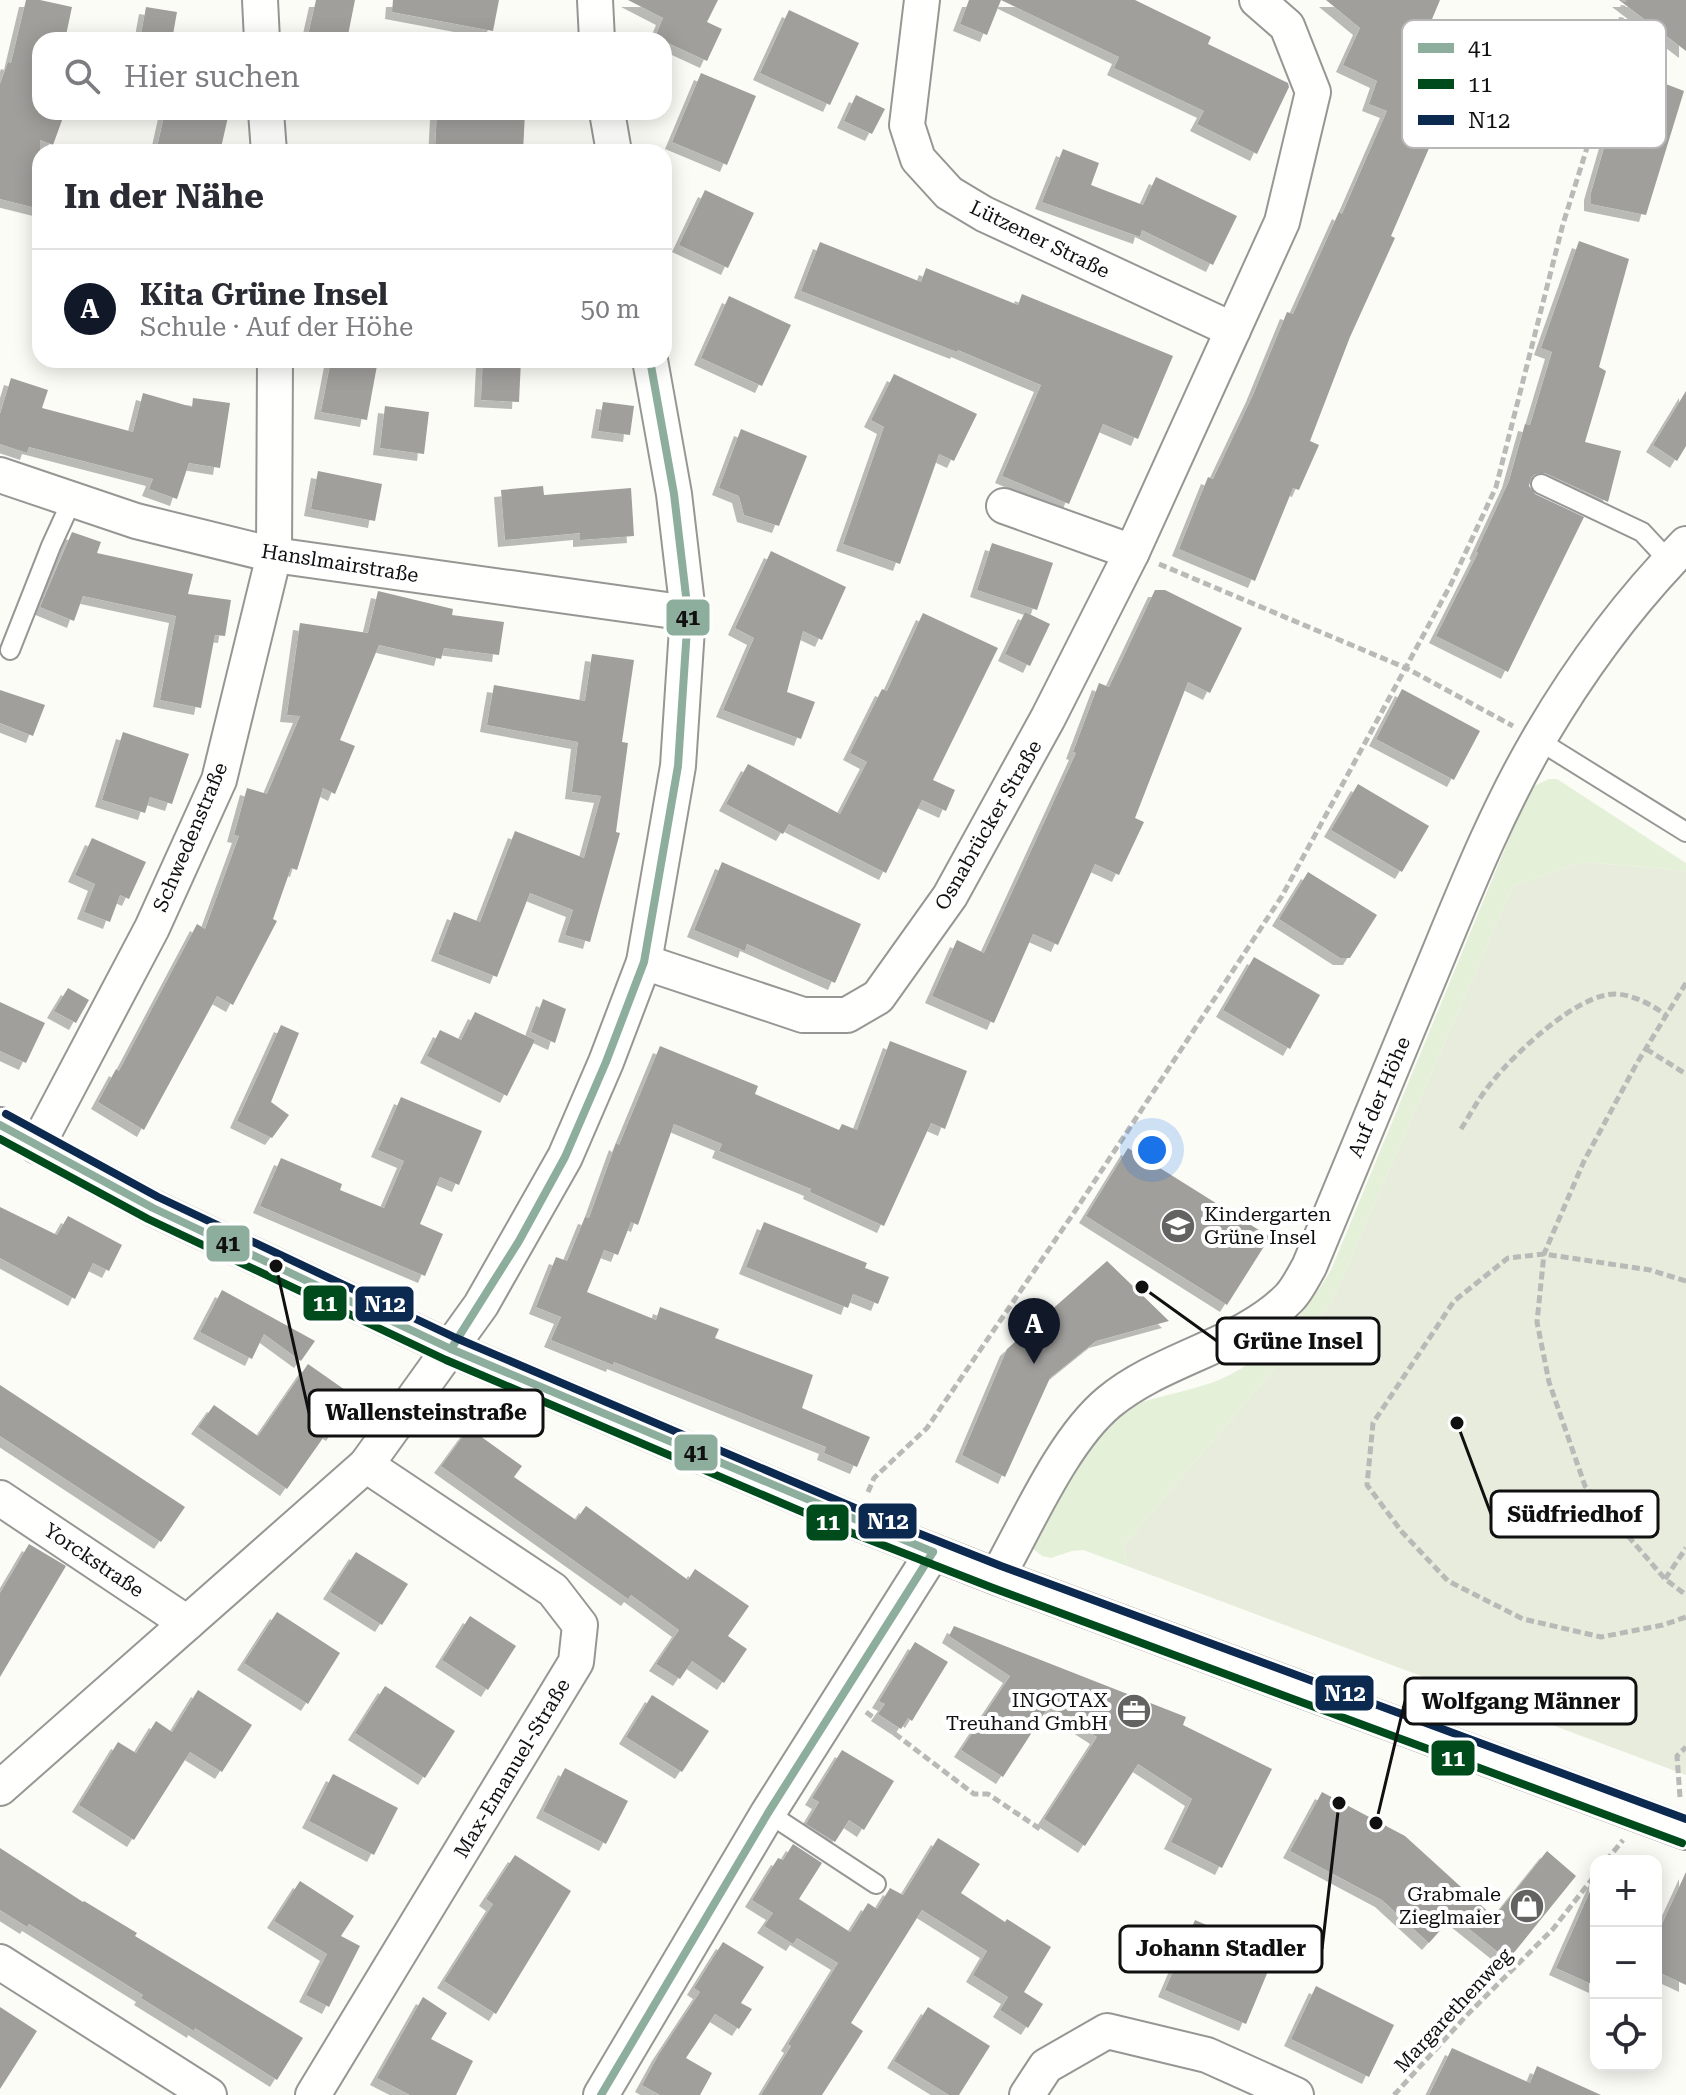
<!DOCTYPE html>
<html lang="de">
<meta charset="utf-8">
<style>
:root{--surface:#fff;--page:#f7f7f7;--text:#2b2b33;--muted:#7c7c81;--line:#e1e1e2;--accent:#111827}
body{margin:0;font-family:"Roboto Serif",serif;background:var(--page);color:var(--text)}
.controls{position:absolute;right:24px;bottom:24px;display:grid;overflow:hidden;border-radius:16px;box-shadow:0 4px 20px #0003}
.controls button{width:72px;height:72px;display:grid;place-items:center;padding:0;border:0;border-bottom:2px solid var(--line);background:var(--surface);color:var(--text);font:40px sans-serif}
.you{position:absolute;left:1152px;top:1150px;width:28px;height:28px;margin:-20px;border:6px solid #fff;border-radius:50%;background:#1a73e8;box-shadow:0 0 0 12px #1a73e833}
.badge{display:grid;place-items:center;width:52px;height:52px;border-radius:50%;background:var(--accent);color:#fff;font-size:26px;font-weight:700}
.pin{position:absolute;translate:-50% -66px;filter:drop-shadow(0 2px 4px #0008)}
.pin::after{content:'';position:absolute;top:42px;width:28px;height:24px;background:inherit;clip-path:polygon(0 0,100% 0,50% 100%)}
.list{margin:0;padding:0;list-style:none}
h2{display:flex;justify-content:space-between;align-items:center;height:104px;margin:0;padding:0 32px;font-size:34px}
h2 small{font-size:26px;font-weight:400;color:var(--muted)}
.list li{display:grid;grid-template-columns:52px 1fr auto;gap:24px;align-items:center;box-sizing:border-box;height:120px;padding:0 32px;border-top:2px solid var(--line)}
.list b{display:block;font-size:30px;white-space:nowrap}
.list p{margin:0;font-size:26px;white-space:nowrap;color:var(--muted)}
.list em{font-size:26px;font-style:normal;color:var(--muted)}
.icon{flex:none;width:44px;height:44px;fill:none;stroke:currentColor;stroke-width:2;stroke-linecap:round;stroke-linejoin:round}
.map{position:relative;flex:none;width:1686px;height:2095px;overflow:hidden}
.search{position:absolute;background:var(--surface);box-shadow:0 4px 20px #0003;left:32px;top:32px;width:640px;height:88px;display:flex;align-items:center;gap:20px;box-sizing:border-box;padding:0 28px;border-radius:24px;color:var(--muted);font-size:30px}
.panel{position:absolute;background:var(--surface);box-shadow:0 4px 20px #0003;left:32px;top:144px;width:640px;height:224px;border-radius:24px}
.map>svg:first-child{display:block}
.green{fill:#e5f0d9}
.cemetery{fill:#e7ecdc}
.building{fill:#a09f9c;filter:url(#shadow)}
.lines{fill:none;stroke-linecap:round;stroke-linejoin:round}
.lane-casing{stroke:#969694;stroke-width:22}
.street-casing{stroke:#969694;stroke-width:38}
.path{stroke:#b9b9b8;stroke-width:5;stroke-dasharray:8 4;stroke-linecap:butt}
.lane{stroke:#fffffe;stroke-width:18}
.street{stroke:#fffffe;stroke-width:34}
.bus-1-casing{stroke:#fff;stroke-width:14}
.bus-2-casing{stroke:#fff;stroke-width:14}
.bus-3-casing{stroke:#fff;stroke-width:14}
.bus-1{stroke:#8eae9d;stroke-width:8}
.bus-2{stroke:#004b1b;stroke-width:8}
.bus-3{stroke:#0c294f;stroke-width:8}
.labels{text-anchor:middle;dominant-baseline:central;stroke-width:8;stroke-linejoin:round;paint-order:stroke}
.street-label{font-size:20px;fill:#101010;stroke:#fff}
.poi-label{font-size:20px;fill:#101010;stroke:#fff;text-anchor:end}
.key{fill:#fff;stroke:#b7b7b7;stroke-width:2}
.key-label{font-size:22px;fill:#101010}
.leader{fill:none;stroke:#101010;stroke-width:3}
.callout-dot{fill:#101010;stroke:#fff;stroke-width:3}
.callout{fill:#fff;stroke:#101010;stroke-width:3}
.callout-label{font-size:22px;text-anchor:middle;font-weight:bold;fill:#101010}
.line-badge{stroke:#fff;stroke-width:3}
.badge-label{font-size:22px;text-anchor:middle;font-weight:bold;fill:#fff}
.pale-badge-label{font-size:22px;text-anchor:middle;font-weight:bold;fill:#111}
</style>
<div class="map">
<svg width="1686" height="2095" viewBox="0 0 1686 2095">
<defs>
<filter id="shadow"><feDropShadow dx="-7" dy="7" stdDeviation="0" flood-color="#0004"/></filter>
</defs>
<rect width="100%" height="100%" fill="#fcfcf7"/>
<path class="green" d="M1549,779h8l129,84v8l-102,-9 -71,24 -181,415 -208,244 3,21 -44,-16 -11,1 -21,7 -9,-2 -9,-7 1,-11c22,-36 42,-75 69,-108 5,-6 10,-15 16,-19 14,-9 64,-19 82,-25 58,-16 101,-67 130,-116l196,-475 7,-9z"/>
<path class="cemetery" d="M1584,862l102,9v904l-559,-209 -3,-21 208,-244 181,-415z"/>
<g class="building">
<path d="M26,0h14l32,7 -7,33h-25v72h25l-12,33 -13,-5v69l-40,-10v-115l8,-22 3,1z"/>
<path d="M316,0h39l-8,40h-40z"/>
<path d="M393,0h106l-6,31 -101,-19z"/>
<path d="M628,0h90l-11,22 15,7 -15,32 -52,-24 8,-19z"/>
<path d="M969,0h166l76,37 -3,7 80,39 1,4 -32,67 -60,-30 7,-13 -90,-43 5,-11 -118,-57 -14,35 -27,-11z"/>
<path d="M1326,0h114l-33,79 19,7 -17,51 21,9 -39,90 4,2 -45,99 -40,104 9,4 -20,45 -6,-2 -38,93 -76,-32 29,-72 5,2 40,-84 34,-83 6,2 46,-102 3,2 45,-103 -18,-7 8,-23 -34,-16 17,-37z"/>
<path d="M1619,0h67v51z"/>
<path d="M146,7l31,5 -5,28h-32z"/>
<path d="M789,10l70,33 -29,62 -70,-32z"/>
<path d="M1627,69l57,22 -38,124 -55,-11v-11z"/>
<path d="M701,73l55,23 -29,69 -55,-23z"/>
<path d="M856,95l29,14 -13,25 -28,-13z"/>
<path d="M165,112h42l21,5 -8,35h-64z"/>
<path d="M437,112h88l-2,40h-88z"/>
<path d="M1063,149l36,14 -8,22 52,20 13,-28 81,39 -24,49 -71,-35 -2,7 -98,-35z"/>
<path d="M705,190l49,23 -26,55 -49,-23z"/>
<path d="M1579,241l50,18 -30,108 7,4 -21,71 36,9 -13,51 -63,-29 -10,1 -4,4 -2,8 6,8 49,23 -76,155 -72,-36 42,-83 -2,-1 33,-71 16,-57 5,1 22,-73 -11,-4z"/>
<path d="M820,242l101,40 5,-14 92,37 4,-11 151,62 -35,83 -35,-15 -34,80 -67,-28 39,-91 -83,-35 -1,2 -156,-61z"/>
<path d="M729,296l62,29 -29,61 -61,-28z"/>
<path d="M331,360h47l-11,60 -46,-8z"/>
<path d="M483,360h38l-2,42 -38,-2z"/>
<path d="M894,374l83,40 -23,47 -15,-7 -39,110 -57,-20 41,-117 -13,-7z"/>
<path d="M11,378l37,12 -6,18 91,24 10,-39 49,14 1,-9 37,5 -10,65 -31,-5 -12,36 -28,-10 4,-10 -124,-32 -2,6 -27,-9v-30z"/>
<path d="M1686,391v55l-9,15 -24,-16z"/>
<path d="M603,402l31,4 -4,29 -32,-4z"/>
<path d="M385,406l44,6 -5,42 -44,-6z"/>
<path d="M741,429l66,27 -28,70 -35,-11 -5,-19 -20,-8z"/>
<path d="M318,471l64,13 -7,37 -64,-12z"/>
<path d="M543,486l1,9 87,-7 3,48 -54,4v-7l-75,7 -4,-50z"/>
<path d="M72,532l29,10 -4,11 96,21 -5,20 43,6 -6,36 -10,-1 -14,73 -41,-8 16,-84 -93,-20 -9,25 -34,-14z"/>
<path d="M992,543l61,20 -16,47 -60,-20z"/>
<path d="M771,551l75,36 -24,53 -19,-9 -16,61 28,10 -14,37 -78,-29 31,-72 -19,-10z"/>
<path d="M1155,590h10l77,38 -32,65 -22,-11 -53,136 9,4 -25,53 -24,-11 -37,81 -25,-11 -39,89 -62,-27 25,-56 27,13 92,-200 -3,-1 26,-69 10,4z"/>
<path d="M378,591l75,18 -1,6 52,7 -5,33 -55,-7 -3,11 -62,-14 -39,95 15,6 -20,48 -12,-6 -26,82 -6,-2 -18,51 4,2 -44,84 -16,-9 -73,134 -46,-28 18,-33 3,2 78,-147 8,5 34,-93 -5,-1 13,-47 20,6 33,-78 -13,-1 13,-92 68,10z"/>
<path d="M1025,612l25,12 -20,42 -25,-12z"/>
<path d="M923,613l75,35 -65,132 22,10 -9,21 -24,-11 -36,73 -97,-49 -6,10 -57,-30 22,-40 92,50 27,-52 -17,-9 32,-64 5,2z"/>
<path d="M592,654l42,6 -12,82 6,1 -12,89 4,1 -30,109 -25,-7 8,-25 -43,-17 -33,84 -59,-23 16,-42 26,10 35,-91 69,27 17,-62 -29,-4 6,-50 -91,-17 7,-40 91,16z"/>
<path d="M1402,689l78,42 -26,49 -78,-41z"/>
<path d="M0,690l45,15 -12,31 -33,-13z"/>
<path d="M123,732l66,22 -17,50 -22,-7 -5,16 -43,-13z"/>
<path d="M1358,784l71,42 -27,46 -71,-42z"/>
<path d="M92,838l54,24 -17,37 -9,-4 -10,27 -26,-10 11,-28 -20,-9z"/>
<path d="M722,862l139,62 -26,59 -88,-39 -2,7 -51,-21z"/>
<path d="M1308,872l69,43 -27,43h-10l-61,-39z"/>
<path d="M1254,957l66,38 -30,54 -67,-39z"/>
<path d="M68,988l21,12 -13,23 -22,-12z"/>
<path d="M543,999l23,10 -11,34 -24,-11z"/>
<path d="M0,1002l45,21 -19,40 -26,-12z"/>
<path d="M475,1012l60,28 -28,56 -80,-40 13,-26 21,10z"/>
<path d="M281,1025l18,8 -28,69 18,13 -17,23 -35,-17z"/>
<path d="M890,1041l77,30 -22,58 -14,-6 -47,103 -74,-34 1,-3 -92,-38 3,-7 -48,-20 -36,101 -7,-3 -13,33 -14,-5 -17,42 69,28 4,-13 59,22 -4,9 98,37 -11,33 68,29 -13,30 -33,-14 2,-6 -212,-85 -1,3 -62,-25 10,-23 -25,-10 20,-50 11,4 18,-44 4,1 27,-75 3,2 41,-99 98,40 -3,8 84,36 3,-6 15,6z"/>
<path d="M401,1097l81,34 -23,54 -19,-8 -20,47 23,10 -18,42 -165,-70 21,-48 61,26 -2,6 44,18 20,-47 -26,-11z"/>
<path d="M1128,1148l142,89 -43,68 -141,-89z"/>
<path d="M0,1207l57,28 11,-19 54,29 -13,26 -16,-8 -18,36 -75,-41z"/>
<path d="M764,1222l103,41 -2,5 24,9 -11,27 -25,-10 -5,14 -102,-41z"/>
<path d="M1107,1261l62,60 -73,20 -46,37 -45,99 -43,-22 45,-106z"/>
<path d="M222,1290l93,51 -14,20 -37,-27 -12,25 -52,-27z"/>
<path d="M308,1364l50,35 -25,35 -5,-3 -41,58 -89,-62 16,-22 44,31z"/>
<path d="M0,1385l185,122 -24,35 -161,-106z"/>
<path d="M469,1428l53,38 -8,11 62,43 10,-14 102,74 7,-11 54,37 -21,30 19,13 -23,34 -32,-22 -12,18 -24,-15 23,-34 -48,-35 -3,4 -187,-133z"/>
<path d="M29,1544l37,22 -66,111v-84z"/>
<path d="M356,1552l52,32 -26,41 -52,-33z"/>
<path d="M277,1612l63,41 -32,51 -64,-41z"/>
<path d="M470,1616l46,30 -28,44 -46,-30z"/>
<path d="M954,1626l232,91 -3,8 89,44 -50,99 -51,-26 21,-43 -54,-35 -53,82 -41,-27 53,-82 -48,-31 -46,71 -42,-27 49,-74 -61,-40z"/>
<path d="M915,1642l33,20 -36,59 -4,-3 -7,11 -23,-15 7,-10 -6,-3z"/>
<path d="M385,1686l70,45 -30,47 -70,-45z"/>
<path d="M198,1690l54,35 -30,47 -32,-20 -56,88 -55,-35 39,-63 18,11 20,-32 16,11z"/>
<path d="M652,1695l57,36 -27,41 -56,-35z"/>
<path d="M842,1750l52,31 -30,49 -15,-10 -14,22 -29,-18 13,-22 -7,-4z"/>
<path d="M565,1768l63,33 -22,43 -63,-33z"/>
<path d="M333,1774l65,34 -24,47 -65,-34z"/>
<path d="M1322,1792l83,44 89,81 53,-66 29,25 -68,84 -55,-44 -24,27 -47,-43 -92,-49z"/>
<path d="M938,1838l42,26 -19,29 44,29 2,-3 44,28 -27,45 19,12 -15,24 -28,-18 8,-13 -35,-22 14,-24 -65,-41 -71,113 12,8 -41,64h-61l30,-49 -3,-2 50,-81 -41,-25 -4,6 -29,-18 9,-13 -21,-13 26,-42 5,2 10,-16 29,19 -23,36 51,33 18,-29 9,6 13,-21 13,7z"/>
<path d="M0,1848l83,54 1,-1 53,32 -2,3 168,102 -26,42 -82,-52 -1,3 -53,-33 2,-3 -114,-71 -2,3 -27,-17z"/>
<path d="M515,1855l56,36 -75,123 -52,-33 49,-77 -7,-5z"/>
<path d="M1686,1872v113l-30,-14v-34z"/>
<path d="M1596,1878v108l-40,-18z"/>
<path d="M300,1881l54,35 -13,20 19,10 -31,61 -23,-12 21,-41 -53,-33z"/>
<path d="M1195,1920l51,22 -4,8 29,14 -25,60 -81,-34z"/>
<path d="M723,1942l41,25 -23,36 11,6 -13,20 -24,-15 -29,44 26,15 -12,22h-40l-18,-10 17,-31 41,-62 -6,-4z"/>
<path d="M1316,1986l78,39 -25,52 -78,-38z"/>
<path d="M423,1997l24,16 -16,26 42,22 -17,34h-46l-33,-17z"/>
<path d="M0,2007l37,24 -37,58z"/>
<path d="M928,2007l62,39 -31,49h-10l-55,-34z"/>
<path d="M1452,2048l78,35 7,-17 64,29h-172z"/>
</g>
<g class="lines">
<g class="lane-casing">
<g id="lane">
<path d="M1541,484l101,48 27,29"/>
<path d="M10,650l41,-104 21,-46"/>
<path d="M1538,740l148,92"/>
<path d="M768,1813l108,71"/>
</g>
</g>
<g class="street-casing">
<g id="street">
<path d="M260,0l2,40"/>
<path d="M595,0l2,40"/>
<path d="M922,0l-15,125 11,34 31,34 35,21 249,116"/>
<path d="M266,112l3,40"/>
<path d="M607,112l7,40"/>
<path d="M0,475l136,46 138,34 414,58"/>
<path d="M1004,506l128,46"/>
<path d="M644,962l159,53h44l31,-18 72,-101 98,-178 84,-166 150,-330 31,-130 -26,-66 -30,-26"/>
<path d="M0,1125l153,83 298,141 406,173 140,55 689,255"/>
<path d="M37,1146l115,-218 67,-148 55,-225 1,-195"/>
<path d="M0,1498l187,125"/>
<path d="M997,1577c30,-53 66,-137 112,-175 53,-44 133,-56 180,-104 8,-8 14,-21 20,-31 38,-92 76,-184 114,-275 36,-86 70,-175 117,-255 41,-70 89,-135 146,-193"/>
<path d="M0,1788l366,-323 115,-160 84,-148 41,-95 38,-100 34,-196 10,-153 -14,-119 -24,-134"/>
<path d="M0,1962l209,133"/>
<path d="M313,2095l263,-433 4,-37 -27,-35 -187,-125"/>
<path d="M601,2095l167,-282 165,-261"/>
<path d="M1027,2095l19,-29 61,-35 100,24 89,40"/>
</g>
</g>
<g class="path">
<path d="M1159,564l247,104 107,58"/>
<path d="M1686,983l-49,80 -53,98 -40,93 -7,68 12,60 36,104 80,93 21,16"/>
<path d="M1646,1049l40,25"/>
<path d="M1461,1129c10,-16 19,-33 31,-47 22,-28 86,-89 124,-88 18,1 36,11 50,21"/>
<path d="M1686,1281l-36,-11 -106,-16 -36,4 -54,43 -81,122 -6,62 35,47 46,49 75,38 78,18 62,-12 23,-8"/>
<path d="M868,1492l6,-14 53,-50 148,-217 207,-315 169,-312 45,-97 67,-263 52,-165 9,-59"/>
<path d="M1665,1579l21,-31"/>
<path d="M866,1712l108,82h14l55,37"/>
<path d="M1680,1797l-3,-41 9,-9"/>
<path d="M1606,1861l17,-21"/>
<path d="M1394,2095l73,-80 86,-86 43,-55"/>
</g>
<use href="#lane" class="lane"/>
<use href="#street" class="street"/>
<g class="bus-1-casing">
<g id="bus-1">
<path d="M0,1125l153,83 298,141 482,203"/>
<path d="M451,1349l68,-108 46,-84 41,-95 38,-100 34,-196 10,-153 -14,-119 -24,-134"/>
<path d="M601,2095l167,-282 165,-261"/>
</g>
</g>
<g class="bus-2-casing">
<path id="bus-2" d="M0,1139l148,80 298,141 406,173 141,55 689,255"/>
</g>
<g class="bus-3-casing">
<path id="bus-3" d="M6,1114l152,83 298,141 406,173 139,55 685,253"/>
</g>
<use href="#bus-1" class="bus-1"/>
<use href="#bus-2" class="bus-2"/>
<use href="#bus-3" class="bus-3"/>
</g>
<defs>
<g id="school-disc" transform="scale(1.8)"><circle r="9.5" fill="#636361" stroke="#fff"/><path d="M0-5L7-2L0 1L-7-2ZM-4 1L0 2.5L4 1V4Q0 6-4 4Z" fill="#fff"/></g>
<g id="office-disc" transform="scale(1.8)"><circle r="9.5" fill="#636361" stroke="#fff"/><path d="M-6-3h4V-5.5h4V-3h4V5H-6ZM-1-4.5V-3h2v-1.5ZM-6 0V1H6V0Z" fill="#fff"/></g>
<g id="shop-disc" transform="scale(1.8)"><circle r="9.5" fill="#636361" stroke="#fff"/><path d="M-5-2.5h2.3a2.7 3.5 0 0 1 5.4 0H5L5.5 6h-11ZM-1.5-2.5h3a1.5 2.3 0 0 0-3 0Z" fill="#fff"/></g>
</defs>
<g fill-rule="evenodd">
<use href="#school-disc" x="1178" y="1226"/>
<use href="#office-disc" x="1134" y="1711"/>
<use href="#shop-disc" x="1527" y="1906"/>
</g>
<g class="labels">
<g class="street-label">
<text transform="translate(1040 239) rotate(26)">Lützener Straße</text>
<text transform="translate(340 563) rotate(9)">Hanslmairstraße</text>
<text transform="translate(988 825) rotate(-60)">Osnabrücker Straße</text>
<text transform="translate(190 837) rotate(-67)">Schwedenstraße</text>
<text transform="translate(1379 1097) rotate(-67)">Auf der Höhe</text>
<text transform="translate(94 1560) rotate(34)">Yorckstraße</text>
<text transform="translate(512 1768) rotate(-59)">Max-Emanuel-Straße</text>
<text transform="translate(1453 2010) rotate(-47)">Margarethenweg</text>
</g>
<g class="poi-label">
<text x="1204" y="1214" text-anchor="start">Kindergarten<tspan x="1204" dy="23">Grüne Insel</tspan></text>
<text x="1108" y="1700">INGOTAX<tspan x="1108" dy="23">Treuhand GmbH</tspan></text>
<text x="1501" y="1894">Grabmale<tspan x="1501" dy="23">Zieglmaier</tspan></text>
</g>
</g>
<rect x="1402" y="20" width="264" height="128" rx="12" class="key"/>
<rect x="1418" y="43" width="36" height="10" fill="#8eae9d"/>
<rect x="1418" y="79" width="36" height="10" fill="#004b1b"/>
<rect x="1418" y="115" width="36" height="10" fill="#0c294f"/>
<g class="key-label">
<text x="1468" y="56">41</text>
<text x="1468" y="92">11</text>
<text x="1468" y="128">N12</text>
</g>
<path class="leader" d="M1142 1287L1217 1341M276 1266L309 1413M1457 1423L1491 1514M1376 1823L1405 1701M1339 1803L1322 1949"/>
<g class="callout-dot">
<circle cx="1142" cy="1287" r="8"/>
<circle cx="276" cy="1266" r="8"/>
<circle cx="1457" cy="1423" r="8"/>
<circle cx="1376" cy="1823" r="8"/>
<circle cx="1339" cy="1803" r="8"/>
</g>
<g class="callout">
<rect x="1217" y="1318" width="162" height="46" rx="8"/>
<rect x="309" y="1390" width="234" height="46" rx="8"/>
<rect x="1491" y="1491" width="167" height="46" rx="8"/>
<rect x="1405" y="1678" width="231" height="46" rx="8"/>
<rect x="1120" y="1926" width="202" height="46" rx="8"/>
</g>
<g class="callout-label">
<text x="1298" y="1349">Grüne Insel</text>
<text x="426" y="1420">Wallensteinstraße</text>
<text x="1575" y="1522">Südfriedhof</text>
<text x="1521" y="1709">Wolfgang Männer</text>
<text x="1221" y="1956">Johann Stadler</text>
</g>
<g class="line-badge">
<rect x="665" y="598" width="46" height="39" rx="8" fill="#8eae9d"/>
<rect x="205" y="1224" width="46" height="39" rx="8" fill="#8eae9d"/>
<rect x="302" y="1284" width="46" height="38" rx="8" fill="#004b1b"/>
<rect x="354" y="1285" width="61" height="38" rx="8" fill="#0c294f"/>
<rect x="673" y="1433" width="46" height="39" rx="8" fill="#8eae9d"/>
<rect x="857" y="1502" width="61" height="38" rx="8" fill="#0c294f"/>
<rect x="805" y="1503" width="45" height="39" rx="8" fill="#004b1b"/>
<rect x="1314" y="1674" width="61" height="38" rx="8" fill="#0c294f"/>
<rect x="1430" y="1739" width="46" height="38" rx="8" fill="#004b1b"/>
</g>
<g class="badge-label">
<text x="325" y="1311">11</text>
<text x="385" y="1312">N12</text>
<text x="888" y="1529">N12</text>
<text x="828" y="1530">11</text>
<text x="1345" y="1701">N12</text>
<text x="1453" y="1766">11</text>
</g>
<g class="pale-badge-label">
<text x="688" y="625">41</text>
<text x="228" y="1251">41</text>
<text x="696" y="1460">41</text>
</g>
</svg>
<div class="controls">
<button>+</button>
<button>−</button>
<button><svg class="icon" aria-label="locate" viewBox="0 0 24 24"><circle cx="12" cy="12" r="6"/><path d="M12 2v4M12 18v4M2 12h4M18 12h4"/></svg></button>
</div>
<div class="you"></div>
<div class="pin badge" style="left:1034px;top:1364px">A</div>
<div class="search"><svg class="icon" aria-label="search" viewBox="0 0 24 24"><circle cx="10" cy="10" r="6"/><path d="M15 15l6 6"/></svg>Hier suchen</div>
<section class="panel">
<h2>In der Nähe<small></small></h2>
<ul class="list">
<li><span class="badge">A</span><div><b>Kita Grüne Insel</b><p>Schule · Auf der Höhe</p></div><em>50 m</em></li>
</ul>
</section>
</div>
